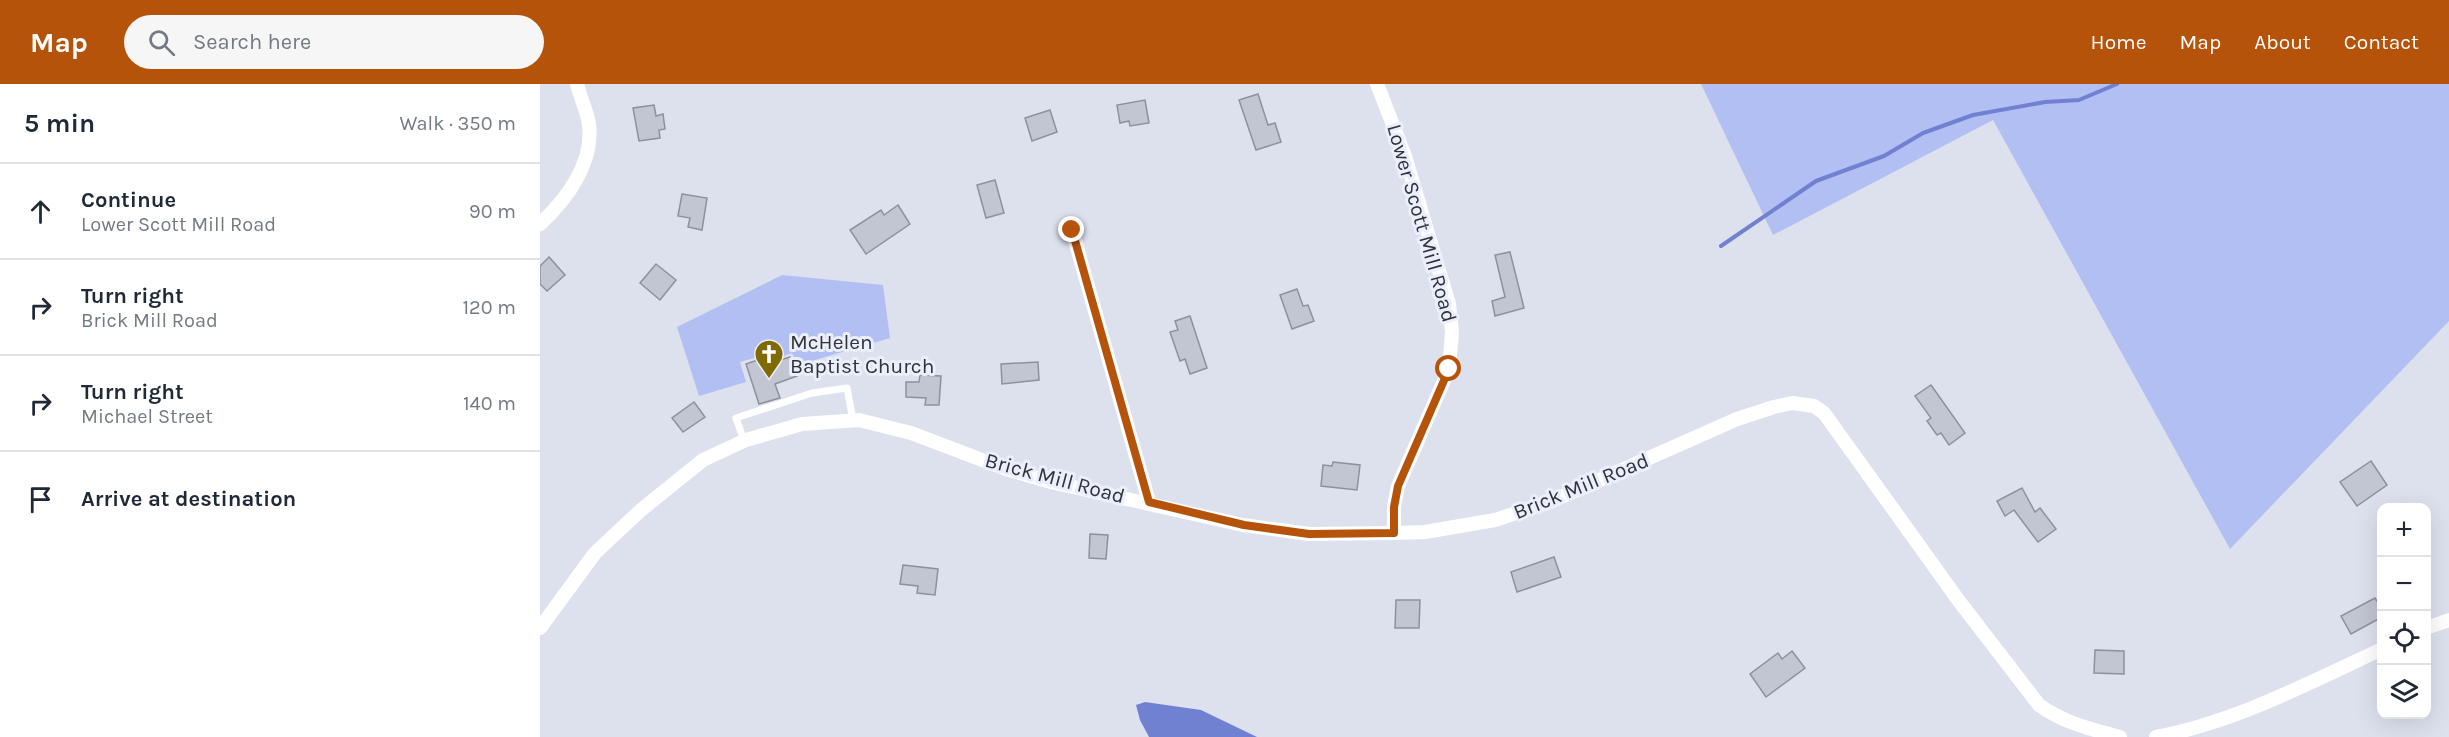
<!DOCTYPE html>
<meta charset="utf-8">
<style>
:root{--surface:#fff;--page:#f6f6f7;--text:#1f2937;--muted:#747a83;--line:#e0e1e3;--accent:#b45309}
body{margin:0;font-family:Karla,sans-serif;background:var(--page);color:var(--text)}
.controls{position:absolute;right:18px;bottom:18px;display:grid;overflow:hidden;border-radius:12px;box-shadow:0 6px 24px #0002}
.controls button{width:54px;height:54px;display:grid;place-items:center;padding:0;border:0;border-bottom:2px solid var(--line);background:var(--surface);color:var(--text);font:30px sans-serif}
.stop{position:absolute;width:18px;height:18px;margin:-14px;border:4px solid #b45309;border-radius:50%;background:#fff}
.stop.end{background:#b45309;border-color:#fff;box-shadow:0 2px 6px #0008}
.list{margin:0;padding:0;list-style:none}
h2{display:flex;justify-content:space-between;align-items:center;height:78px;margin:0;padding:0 24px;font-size:26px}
h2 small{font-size:20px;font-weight:400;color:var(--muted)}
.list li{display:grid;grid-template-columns:39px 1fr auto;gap:18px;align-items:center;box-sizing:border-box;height:96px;padding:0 24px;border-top:2px solid var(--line)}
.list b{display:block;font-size:22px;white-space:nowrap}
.list p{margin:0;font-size:20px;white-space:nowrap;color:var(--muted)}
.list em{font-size:20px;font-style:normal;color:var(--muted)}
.icon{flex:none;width:33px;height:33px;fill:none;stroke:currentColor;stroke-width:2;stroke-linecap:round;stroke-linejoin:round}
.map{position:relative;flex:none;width:1909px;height:653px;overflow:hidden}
header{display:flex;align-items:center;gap:36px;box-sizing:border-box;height:84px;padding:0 30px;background:var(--accent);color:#fff}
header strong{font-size:28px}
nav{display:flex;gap:33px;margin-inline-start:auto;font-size:21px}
.search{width:420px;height:54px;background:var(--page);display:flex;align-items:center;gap:15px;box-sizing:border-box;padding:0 21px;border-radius:33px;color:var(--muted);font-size:22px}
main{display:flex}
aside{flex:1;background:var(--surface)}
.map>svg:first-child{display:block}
.green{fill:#b2bff3}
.water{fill:#7181d1}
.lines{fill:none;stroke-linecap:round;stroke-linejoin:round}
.stream{stroke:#7181d1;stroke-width:4}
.building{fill:#c2c5d2;stroke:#8e919d;stroke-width:1.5}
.lane{stroke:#fff;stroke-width:7}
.street{stroke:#fff;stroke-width:14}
.route{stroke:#b45309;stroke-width:8}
.labels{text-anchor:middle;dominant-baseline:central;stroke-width:6;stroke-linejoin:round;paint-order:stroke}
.street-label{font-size:21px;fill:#313338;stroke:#ebeefc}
.poi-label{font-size:21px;fill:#313338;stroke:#ebeefc;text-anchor:start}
</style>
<header>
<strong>Map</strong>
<div class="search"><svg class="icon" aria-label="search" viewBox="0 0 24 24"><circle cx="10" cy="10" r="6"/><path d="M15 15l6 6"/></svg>Search here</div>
<nav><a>Home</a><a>Map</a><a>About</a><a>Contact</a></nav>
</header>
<main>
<aside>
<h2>5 min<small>Walk · 350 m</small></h2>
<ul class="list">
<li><svg class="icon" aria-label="ahead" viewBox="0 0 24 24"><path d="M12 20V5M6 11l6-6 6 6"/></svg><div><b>Continue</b><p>Lower Scott Mill Road</p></div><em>90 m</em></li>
<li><svg class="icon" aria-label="right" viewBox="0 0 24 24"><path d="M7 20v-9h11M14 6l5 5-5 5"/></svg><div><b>Turn right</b><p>Brick Mill Road</p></div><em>120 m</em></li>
<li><svg class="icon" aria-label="right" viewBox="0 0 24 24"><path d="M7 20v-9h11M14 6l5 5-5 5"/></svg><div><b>Turn right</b><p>Michael Street</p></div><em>140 m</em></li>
<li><svg class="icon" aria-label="arrive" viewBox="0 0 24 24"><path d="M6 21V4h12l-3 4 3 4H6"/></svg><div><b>Arrive at destination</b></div></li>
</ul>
</aside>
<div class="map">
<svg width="1909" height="653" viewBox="0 0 1909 653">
<rect width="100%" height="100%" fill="#dde1ee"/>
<g class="green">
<path d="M1161,0h748v237l-219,228 -237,-429 -220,115z"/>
<path d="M242,191l101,10 7,53 -92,27 -6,-12 -21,7 -3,-6 -28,8 6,20 -47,14 -22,-69z"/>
</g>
<path class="water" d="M605,618l56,8 56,27h-108l-9,-17 -4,-15z"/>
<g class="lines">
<path class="stream" d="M1181,162l95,-65 68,-25 39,-23 50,-18 72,-13 34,-2 38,-16"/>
</g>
<g class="building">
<path d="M718,10l10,31 7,-2 6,19 -25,8 -17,-50z"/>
<path d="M605,16l4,23 -19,3 -1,-5 -9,2 -3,-18z"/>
<path d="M114,21l2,11 7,-2 2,15 -6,1 1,8 -21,3 -6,-33z"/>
<path d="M510,26l7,22 -25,9 -7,-23z"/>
<path d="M455,96l9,33 -18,5 -9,-33z"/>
<path d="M142,110l25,4 -5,32 -14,-3 2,-9 -12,-2z"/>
<path d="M358,121l12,19 -44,30 -16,-24 31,-20 3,5z"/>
<path d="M970,168l14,56 -29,8 -3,-15 13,-4 -10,-42z"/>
<path d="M9,173l16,18 -18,16 -7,-7v-18z"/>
<path d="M116,180l20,16 -16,20 -20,-17z"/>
<path d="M757,205l6,17 5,-1 6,16 -22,8 -12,-34z"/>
<path d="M650,232l17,52 -17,6 -5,-15 -5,2 -10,-29 8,-2 -3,-9z"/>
<path d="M226,273l2,7 22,-7 7,19 -22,8 5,14 -21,6 -13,-40z"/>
<path d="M498,278l1,18 -37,4 -1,-20z"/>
<path d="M380,291l21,1 -2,29h-14l1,-7 -20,-1v-15h13z"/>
<path d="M1391,301l34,48 -16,12 -8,-12 -4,2 -10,-14 4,-3 -16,-22z"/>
<path d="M154,318l11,15 -22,15 -11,-14z"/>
<path d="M1831,377l16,24 -30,21 -17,-24z"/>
<path d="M793,378l27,3 -3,25 -36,-4 2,-21 9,1z"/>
<path d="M1482,404l13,24 5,-4 16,21 -18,13 -24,-32 -9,6 -8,-15z"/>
<path d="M550,450l18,1 -2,24 -17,-1z"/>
<path d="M1014,473l7,20 -44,15 -6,-20z"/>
<path d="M363,481l35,4 -3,26 -18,-2 1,-7 -18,-2z"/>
<path d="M1835,514l7,11v8l-31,17 -10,-18z"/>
<path d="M856,516h24l-1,28h-24z"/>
<path d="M1555,566l29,1v23l-30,-1z"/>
<path d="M1252,567l13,17 -39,29 -16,-23 28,-21 4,6z"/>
</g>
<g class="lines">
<path class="lane" d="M204,357l-8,-23 76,-25 35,-5 6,32"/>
<g class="street">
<path d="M837,0l28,72 44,148 3,28 -3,37 -51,117 -4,20v27"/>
<path d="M0,140c27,-25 54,-61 49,-100 -2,-13 -9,-27 -12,-40"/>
<path d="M532,146l77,272"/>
<path d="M0,544l55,-75 46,-43 62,-50 43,-20 56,-16 57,-4 52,13 95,36 45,13 192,43 66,9 85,-1 31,-1 70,-12 57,-19 185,-82 37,-12 18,-4 22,3 10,7 135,188 80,104c25,18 52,24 81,32"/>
<path d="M1886,544l23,-8"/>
<path d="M1616,653c79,-15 153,-54 226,-88"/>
</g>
</g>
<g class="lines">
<path class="route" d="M532,146l77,272 95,23 65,9 85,-1v-26l4,-21 51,-117"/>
</g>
<defs>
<g id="church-pin" transform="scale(1.5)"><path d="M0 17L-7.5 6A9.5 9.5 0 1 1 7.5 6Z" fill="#806a03" stroke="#ebeefc"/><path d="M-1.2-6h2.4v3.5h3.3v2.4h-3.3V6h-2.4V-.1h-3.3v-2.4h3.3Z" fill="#fff"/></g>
</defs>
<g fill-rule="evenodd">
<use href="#church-pin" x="229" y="270"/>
</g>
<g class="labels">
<g class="street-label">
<text transform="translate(882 139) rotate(74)">Lower Scott Mill Road</text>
<text transform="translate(515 394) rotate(15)">Brick Mill Road</text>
<text transform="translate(1041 402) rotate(-22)">Brick Mill Road</text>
</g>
<g class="poi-label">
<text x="250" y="258">McHelen<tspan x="250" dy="24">Baptist Church</tspan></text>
</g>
</g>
</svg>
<div class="controls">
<button>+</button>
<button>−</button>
<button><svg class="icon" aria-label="locate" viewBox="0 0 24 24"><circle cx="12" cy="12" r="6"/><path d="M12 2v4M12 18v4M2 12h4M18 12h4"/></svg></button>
<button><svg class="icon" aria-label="layers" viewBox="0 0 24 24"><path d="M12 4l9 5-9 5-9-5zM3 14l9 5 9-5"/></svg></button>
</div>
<div class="stop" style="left:909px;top:285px"></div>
<div class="stop end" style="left:532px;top:146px"></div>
</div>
</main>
